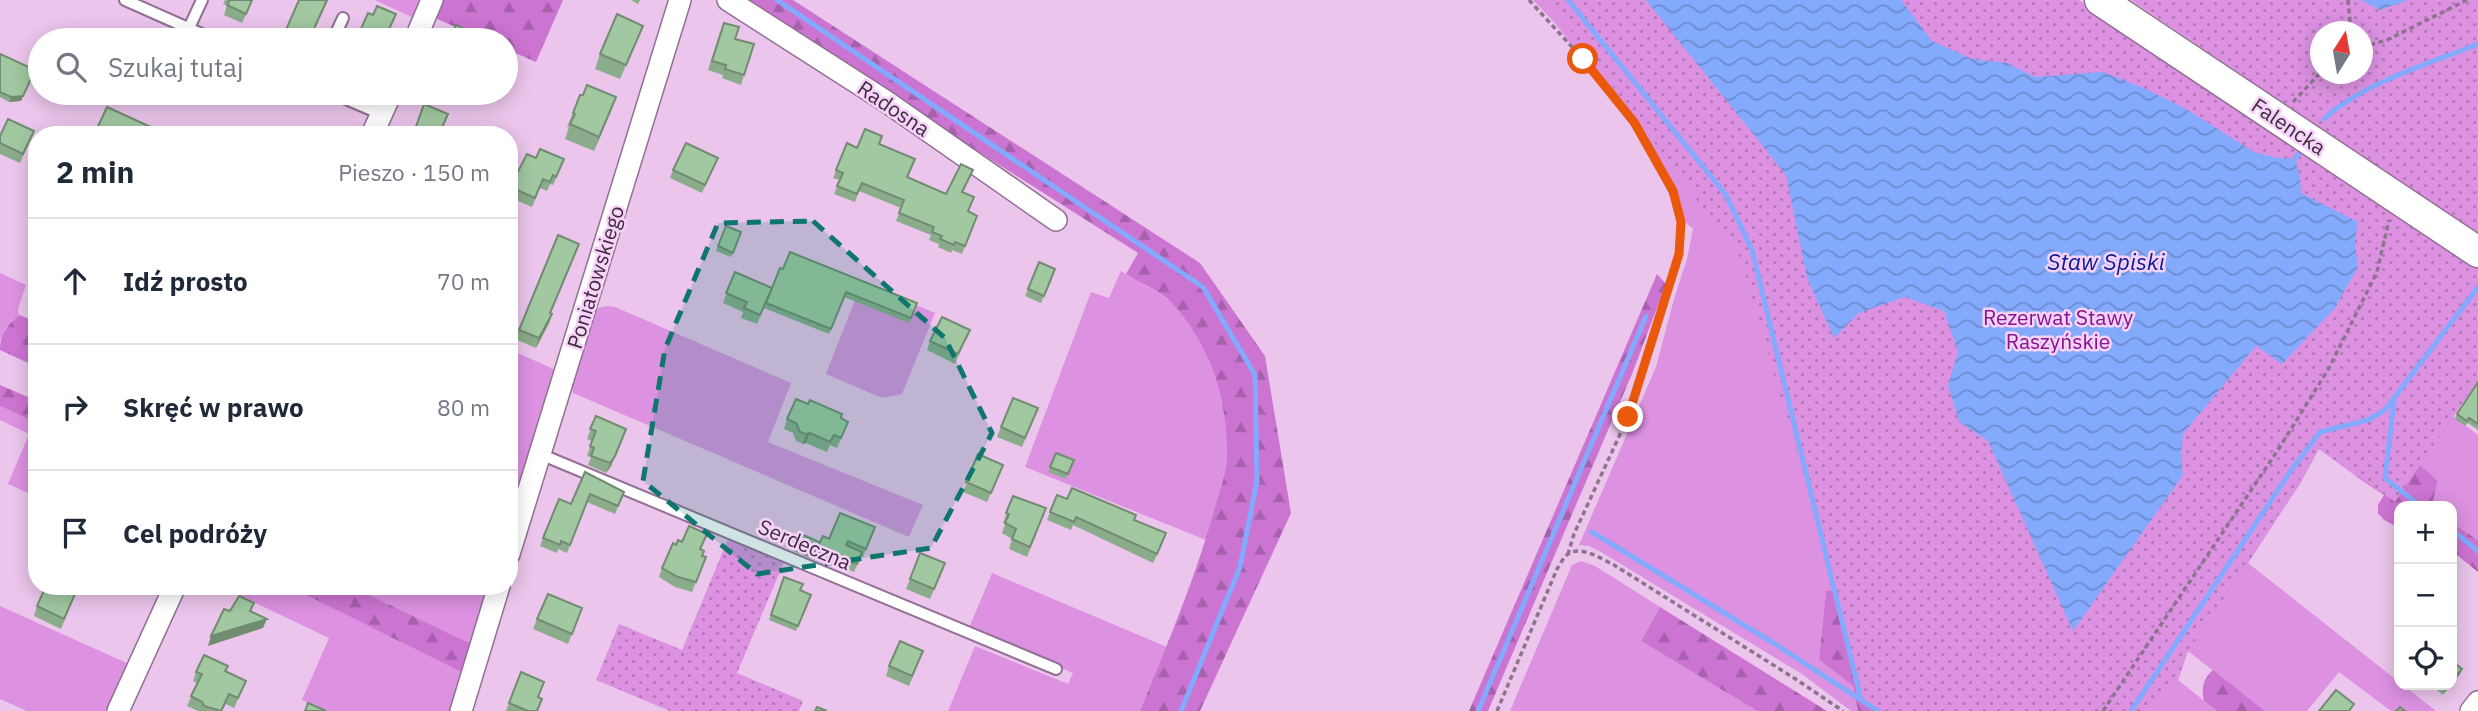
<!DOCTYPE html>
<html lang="pl">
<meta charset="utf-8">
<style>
:root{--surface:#fff;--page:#f2f2f3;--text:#1f2937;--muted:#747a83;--line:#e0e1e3}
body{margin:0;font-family:"IBM Plex Sans",sans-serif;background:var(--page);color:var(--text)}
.controls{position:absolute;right:21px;bottom:21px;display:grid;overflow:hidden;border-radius:14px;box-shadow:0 4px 18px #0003}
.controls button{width:63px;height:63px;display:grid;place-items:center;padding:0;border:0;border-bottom:2px solid var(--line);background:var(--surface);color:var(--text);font:35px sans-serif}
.compass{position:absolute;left:2310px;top:21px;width:63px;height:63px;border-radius:50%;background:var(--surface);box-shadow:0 4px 18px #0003;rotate:11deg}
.stop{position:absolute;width:21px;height:21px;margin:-16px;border:5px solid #ea580c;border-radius:50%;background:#fff}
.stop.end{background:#ea580c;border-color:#fff;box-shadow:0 2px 7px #0008}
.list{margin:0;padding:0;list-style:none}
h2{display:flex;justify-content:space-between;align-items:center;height:91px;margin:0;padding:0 28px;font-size:30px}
h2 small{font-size:23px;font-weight:400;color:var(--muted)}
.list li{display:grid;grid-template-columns:46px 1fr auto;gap:21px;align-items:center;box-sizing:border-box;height:126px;padding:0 28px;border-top:2px solid var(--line)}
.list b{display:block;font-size:26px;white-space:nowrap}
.list em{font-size:23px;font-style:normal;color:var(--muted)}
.icon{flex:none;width:38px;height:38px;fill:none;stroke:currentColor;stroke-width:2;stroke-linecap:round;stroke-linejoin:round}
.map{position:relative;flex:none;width:2478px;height:711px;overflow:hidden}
.search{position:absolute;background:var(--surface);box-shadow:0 4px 18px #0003;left:28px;top:28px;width:490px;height:77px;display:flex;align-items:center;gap:18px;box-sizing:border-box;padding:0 24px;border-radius:38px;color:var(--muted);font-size:26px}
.panel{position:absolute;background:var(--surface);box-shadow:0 4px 18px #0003;left:28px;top:126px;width:490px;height:469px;border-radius:28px}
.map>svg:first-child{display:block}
.grass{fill:#dc91e1}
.forest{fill:url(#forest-firs)}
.park{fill:url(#park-dots);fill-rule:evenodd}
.water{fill:url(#water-waves)}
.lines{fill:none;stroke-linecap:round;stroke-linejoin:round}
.stream{stroke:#84aafe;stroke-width:5}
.lane-casing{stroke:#927094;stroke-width:14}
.street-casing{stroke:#927094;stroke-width:24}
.secondary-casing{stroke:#927094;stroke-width:33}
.path{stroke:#8d738e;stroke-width:3.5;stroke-dasharray:5 3.5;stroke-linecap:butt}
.lane{stroke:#fff;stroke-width:10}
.street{stroke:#fff;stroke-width:21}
.secondary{stroke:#fff;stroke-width:30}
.wall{fill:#8aac8a}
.shaded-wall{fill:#718c71}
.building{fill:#a1c8a1;stroke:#718c71;stroke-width:2}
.route{stroke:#ea580c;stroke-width:9}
.marked{fill:#0f766e;fill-opacity:0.2;stroke:#0f766e;stroke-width:5;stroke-dasharray:14 9;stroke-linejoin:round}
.labels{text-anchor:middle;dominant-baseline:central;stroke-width:5;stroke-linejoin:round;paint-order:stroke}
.street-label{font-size:21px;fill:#3c2d3d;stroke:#f8d2fa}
.park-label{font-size:21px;fill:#83148c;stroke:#f8d2fa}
.water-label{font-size:23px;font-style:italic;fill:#051c96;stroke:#f8d2fa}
</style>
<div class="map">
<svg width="2478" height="711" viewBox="0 0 2478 711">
<defs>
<pattern id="forest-firs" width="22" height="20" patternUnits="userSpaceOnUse" patternTransform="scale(1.75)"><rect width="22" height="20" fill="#cc74d2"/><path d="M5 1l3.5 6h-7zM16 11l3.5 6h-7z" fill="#a760ac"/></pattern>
<pattern id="park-dots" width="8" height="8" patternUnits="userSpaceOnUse" patternTransform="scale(1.75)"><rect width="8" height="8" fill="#dc91e1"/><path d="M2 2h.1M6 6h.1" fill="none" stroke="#b477b8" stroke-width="1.8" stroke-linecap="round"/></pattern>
<pattern id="water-waves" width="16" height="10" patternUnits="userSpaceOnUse" patternTransform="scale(1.75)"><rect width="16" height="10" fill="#84aafe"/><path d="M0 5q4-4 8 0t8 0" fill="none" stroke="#6d8bcf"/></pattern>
</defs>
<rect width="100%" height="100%" fill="#ebc5ec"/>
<g class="grass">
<path d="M375,0h51l-8,20z"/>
<path d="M1533,0h51l167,183 113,407 -38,2 -7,68 34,26 5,25h-7l-49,-37 -201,-122 -12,-6 -10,-1 77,-178 18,-68 13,-40 6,-30 -12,-11 -38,-76 -88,-119z"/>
<path d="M1121,271c15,10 32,17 46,28 39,30 66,116 60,163 -3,26 -15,53 -21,78l-181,-73 66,-175 18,6z"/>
<path d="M0,273l26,12 -8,24 1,6 -13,12 -6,13z"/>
<path d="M862,282l73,31 -33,81 -20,4 -56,-24z"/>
<path d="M607,306l8,1 176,76 -23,59 155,63 -14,32 -336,-144 -2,-10 21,-68 6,-7z"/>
<path d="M509,349l49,22 -49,160z"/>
<path d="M2316,402l46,48 -5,27 -38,-28 -19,35 -52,79 151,119v3h4l33,26h-45l-52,-39 -32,39h-42l-77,-60 -10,29 39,31h-92z"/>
<path d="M0,406l37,17v74l-29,-13 21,-50 -29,-14z"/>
<path d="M2453,416l25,19v105l-26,-17v-17h-15l-4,-5 5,-20 -18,-16z"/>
<path d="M1581,561l14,5 65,41 -19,34 116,70h-247l62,-146z"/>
<path d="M992,573l175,74 -27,64h-192l27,-65 93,38 5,-11 -104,-45z"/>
<path d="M220,586h68l175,87 -13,38h-126l-22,-11 27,-62z"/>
<path d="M351,586h141l-19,59z"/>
<path d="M0,606l131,59 -20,46h-84l-27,-12z"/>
</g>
<g class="forest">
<path d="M442,0h121l-27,62 -30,-13v-9h-21l-50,-22z"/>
<path d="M740,0h53l407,263 65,93 26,157 -91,198h-60c27,-66 55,-132 74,-200 4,-16 12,-35 13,-52 2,-56 -17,-116 -56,-157 -11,-11 -31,-19 -45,-28l12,-21z"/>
<path d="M1657,274l9,10 -34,90 -144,337h-19z"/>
<path d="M19,315l18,7v45l-37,-17c0,-17 7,-24 19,-35z"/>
<path d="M2478,380l-58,85 18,16 -5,20 4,5h-38v22l-15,-8 -6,-7v-8l6,-10 -27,-18 5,-27z"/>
<path d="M0,385l37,16v22l-37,-17z"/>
<path d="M2452,523l26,17v32l-26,-21z"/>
<path d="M288,586h63l122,59 -10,28z"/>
<path d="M1864,590l60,121h-66l-5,-25 -34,-26 7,-69z"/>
<path d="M1660,607l167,104h-70l-116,-70z"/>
<path d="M2213,670l52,41h-48l-13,-10c-3,-14 -1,-22 9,-31z"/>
</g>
<g class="park">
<path d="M1548,0h531l399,265v115l-83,122 -76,-53 -71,114 -60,88 -10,29 -31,31h-268l-16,-12 -28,-113 -94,-327z"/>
<path d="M2131,0h347v235zM2320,32h42v42h-42z"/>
<path d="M728,539l56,23 -47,111 66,28 -4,10h-129l-74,-31 23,-56 63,26z"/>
</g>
<g class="water">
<path d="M1646,0h255l31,41 40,18 35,4 28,14 68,-5 43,17 40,20 68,43 23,6 18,1 5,18 1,16 57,29 -3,20 3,25 -23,41 -53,56 -26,-18 -73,88 -2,24 2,17 -110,156 -85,-190 -29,-19 -11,-37 10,-33 -14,-41 -39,-14 -46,16 -25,25 -27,-60 -21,-103z"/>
<path d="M2361,0h47l-28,10z"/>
</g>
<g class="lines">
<g class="stream">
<path d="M777,0l426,287 52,88 2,106 -17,86 -59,144"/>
<path d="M1568,0l158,195 26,55 109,450 17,11"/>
<path d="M2324,119c39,-36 104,-55 154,-75"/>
<path d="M2295,159l4,-6"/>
<path d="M2394,402l-9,76 35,28"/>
<path d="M2452,530l26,21"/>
<path d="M1592,532l183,112 86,56"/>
<path d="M1478,711l168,-395"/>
<path d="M2131,711l159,-239 30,-40 48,-12 17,-10 93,-123"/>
</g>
<g class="lane-casing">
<g id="lane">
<path d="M125,0l90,40"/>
<path d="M189,28l13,-28"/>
<path d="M333,40l10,-22"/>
<path d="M332,93l49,21"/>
<path d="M540,454l516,215"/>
</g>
</g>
<g class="street-casing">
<g id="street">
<path d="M728,0l156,100 172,120"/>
<path d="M415,40l17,-40"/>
<path d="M372,135l19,-42"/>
<path d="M509,554l171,-554"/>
<path d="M118,711l57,-125"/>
<path d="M461,711l38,-125"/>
<path d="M2471,711l7,-9"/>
</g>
</g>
<g class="secondary-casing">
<path id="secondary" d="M2100,0l378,252"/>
</g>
<g class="path">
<path d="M1529,0l54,59 51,64 39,68 8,31 -2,32 -36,120 -15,43 -54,117 -6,20"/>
<path d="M2348,0l3,32"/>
<path d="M2362,47l25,-7 80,-40"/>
<path d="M2293,102l27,-29"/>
<path d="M1497,711l60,-142c3,-5 7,-12 11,-15 13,-9 34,5 46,11l180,113 49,33"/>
<path d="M2103,711l175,-261 51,-82 48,-96 12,-52"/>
</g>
<use href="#lane" class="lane"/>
<use href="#street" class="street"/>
<use href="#secondary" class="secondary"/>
</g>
<g class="wall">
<path d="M225,0h28l-11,23 -18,-8 3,-10 -4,-1z"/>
<path d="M328,0l-18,40h-28l3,-8z"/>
<path d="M631,0h9l-2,4z"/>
<path d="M720,32l15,7 9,36 -3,10 -19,-7 1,-3 -15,-5z"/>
<path d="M637,40l-17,39 -25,-10 5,-15z"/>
<path d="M0,54l21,47 -12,1 -9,-5z"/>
<path d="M616,97l-22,54 -29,-12 4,-12h-2l6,-14z"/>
<path d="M34,131l-14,32 -20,-9v-18z"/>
<path d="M847,143l10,5 22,-4 29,34 38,16 27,-24 -10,22 5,20 9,4 -15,38 -10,-4 -1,3 -13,-6 1,-3 -10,-4 2,-5 -35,-14 5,-13 -42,-17 -4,11 -21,-8 6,-14 -7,-2z"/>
<path d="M536,158l28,1 -11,26 -3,-1 -3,7 -7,-3 -8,19 -23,-10v-7l1,-3z"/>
<path d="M718,158l-16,35 -32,-15 3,-8z"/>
<path d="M726,226l15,6 -10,25 -15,-6z"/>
<path d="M1039,262l16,7 -14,34 -16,-7z"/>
<path d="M780,268l137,35 -8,20 -65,-26 -15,37 -65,-26z"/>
<path d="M735,272l33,25 -11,27 -16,-6 2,-6 -20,-9z"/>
<path d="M550,313l2,1 -3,9 -13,25 -21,-9 4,-9z"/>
<path d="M970,330l-15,34 -28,-14 3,-9z"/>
<path d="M2478,382v48l-10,-7 -3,3 -10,-7 2,-5z"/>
<path d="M596,416l15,50 -5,7 -18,-8 3,-8 -4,-1 5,-15 -5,-2z"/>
<path d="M841,418l7,4 -11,26 -7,-3 -3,7 -21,-9 -3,1 -7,-3 -3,-8 -9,-4 3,-10z"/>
<path d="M1034,418l-12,29 -25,-10 4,-10z"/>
<path d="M1056,453l18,7 -8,19 -18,-7z"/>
<path d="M978,454l25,11 -16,37 -24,-10z"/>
<path d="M585,472l39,20 -9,22 -28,-12 -20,51 -9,-4 -1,4 -17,-7 19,-47 12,5z"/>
<path d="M1057,495l77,25 29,22 -10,21 -80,-38 -2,5 -24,-10z"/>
<path d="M1013,496l33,12 -19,49 -18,-8 3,-10 -10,-6 3,-9 -2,-1z"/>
<path d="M875,527l-12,30 -2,-1 -7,16 -40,-15 9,-21 6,3z"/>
<path d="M801,534l18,8 -7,17 -19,-8z"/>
<path d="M682,542l19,7 1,7 4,1 -14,35 -17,-5 -16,-10 3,-9 14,-23z"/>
<path d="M920,553l25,10 -15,36 -24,-10z"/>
<path d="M784,577l16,13 11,5 -15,36 -27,-11z"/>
<path d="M102,586h13l-3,5z"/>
<path d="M75,594l-14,35 -27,-13 3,-10z"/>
<path d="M582,608l-14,36 -35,-15 4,-10z"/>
<path d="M923,651l-14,35 -23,-10 3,-10z"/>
<path d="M226,671l16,20 -8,17 -8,-4 -4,7h-24l-11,-5 10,-23 -4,-2 3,-9z"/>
<path d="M521,672l17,25v14h-32z"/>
<path d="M2431,685h20l-8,10z"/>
</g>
<g class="shaded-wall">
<path d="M33,75l-12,26 -12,1 2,-5z"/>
<path d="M616,97l-5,14 -17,40 5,-14z"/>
<path d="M552,314l-3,9 -13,25 3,-10z"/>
<path d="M810,433l-4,10 -3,1 3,-10z"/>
<path d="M623,439l-12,27 -5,7 4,-10z"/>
<path d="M267,619l-4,9 -55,18 3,-10z"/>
<path d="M2462,669l-2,5 -8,10v-3z"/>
</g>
<g class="building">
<path d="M230,0h22l-6,14 -19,-9z"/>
<path d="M299,0h28l-15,33 -4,-2 -4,9 -19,-8z"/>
<path d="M377,6l19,8 -12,26h-28l12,-27 5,2z"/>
<path d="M617,14l26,12 -17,39 -26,-11z"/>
<path d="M724,23l15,4 -4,12 19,5 -10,31 -19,-6 1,-4 -14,-4z"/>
<path d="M456,25l17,8 -1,4 8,3h-30z"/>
<path d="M0,54l35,16 -12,26 -12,1 -11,-5z"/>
<path d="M587,85l29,12 -17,40 -29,-13 5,-10 -2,-1 7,-18h3z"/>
<path d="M424,104l24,10 -8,18 6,3h-33z"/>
<path d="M107,107l46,21 -2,5 5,2h-62z"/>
<path d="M8,119l26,12 -11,23 -23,-11v-7z"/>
<path d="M865,129l17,7 -3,8 36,15 -8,18 39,17 15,-30 12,6 -11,22 12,5 -6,14 9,5 -12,30 -10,-4 -1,3 -14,-6 2,-3 -10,-4 2,-5 -35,-14 5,-13 -42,-17 -5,11 -20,-8 6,-13 -7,-3 11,-27 10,5z"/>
<path d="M686,143l32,15 -13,27 -32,-15z"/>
<path d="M540,149l24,10 -8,18 -3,-2 -3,7 -7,-3 -8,19 -25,-11 17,-33 9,4z"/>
<path d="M726,226l15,6 -8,21 -15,-7z"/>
<path d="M509,230l6,3 -6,14z"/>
<path d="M558,235l21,9 -29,69 2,1 -13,24 -20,-8z"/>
<path d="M790,252l127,51 -6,15 -65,-26 -15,37 -65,-26 14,-35 3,1z"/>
<path d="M1039,262l16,7 -11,27 -16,-7z"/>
<path d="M735,272l37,16 -12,27 -16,-7 3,-6 -21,-9z"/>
<path d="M942,317l28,13 -12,24 -28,-13z"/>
<path d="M2478,382v42l-9,-6 -2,3 -10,-7z"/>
<path d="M1013,398l25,10 -13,30 -24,-11z"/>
<path d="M796,399l12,5 2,-4 32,14 -1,4 7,4 -7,16 -7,-3 -4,7 -20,-9 -4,1 -6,-2 -4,-9 -9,-4z"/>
<path d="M596,416l30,13 -11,27 -5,7 -19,-7 3,-8 -4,-2 6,-15 -6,-2z"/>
<path d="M1056,453l18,7 -6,14 -18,-7z"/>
<path d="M978,454l25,11 -12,28 -25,-11z"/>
<path d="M585,472l39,20 -6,14 -28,-12 -20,51 -9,-4 -1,4 -17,-7 16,-39 12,5z"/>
<path d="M1072,488l64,27 -2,5 32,13 -9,21 -81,-37 -2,5 -24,-10 7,-17 10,4z"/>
<path d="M1013,496l33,12 -16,39 -18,-8 4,-10 -11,-6 4,-9 -3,-1z"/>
<path d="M840,513l35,14 -9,22 -18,-8 -2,4 16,7 -5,12 -40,-16 6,-12 6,3z"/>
<path d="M689,526l18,8 -7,15 4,2 -2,5 4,1 -10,25 -18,-5 -16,-9 11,-25 3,2 2,-5 4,2z"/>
<path d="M801,534l18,8 -5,12 -19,-8z"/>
<path d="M920,553l25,10 -11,26 -24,-10z"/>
<path d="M784,577l19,7 -3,6 11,5 -13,31 -27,-11z"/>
<path d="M46,586h12l17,8 -11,25 -27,-13z"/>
<path d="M548,594l34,14 -10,26 -35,-15z"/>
<path d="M239,596l15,7 -4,8 17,8 -56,17 13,-27 6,2z"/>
<path d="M900,641l23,10 -11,25 -23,-10z"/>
<path d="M204,655l24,11 -3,5 21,10 -8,17 -9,-4 -8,17 -17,-5 -2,-4 -11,-6 11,-22 -6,-2z"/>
<path d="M2452,661l10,8 -10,12z"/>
<path d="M521,672l23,10 -6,15 4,2 -5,12h-9l-19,-8z"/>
<path d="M2439,685h10l-4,5z"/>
<path d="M2336,690l18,14 -5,7h-30z"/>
<path d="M308,703l18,8h-21z"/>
<path d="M817,707l10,4h-12z"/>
<path d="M2400,707l5,4h-9z"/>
</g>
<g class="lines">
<path class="route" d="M1583,59l51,63 39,69 8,31 -2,32 -51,163"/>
</g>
<path class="marked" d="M813,221l132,117 47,95 -61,115 -174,26 -114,-93 22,-132 53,-126z"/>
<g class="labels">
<g class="street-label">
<text transform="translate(894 108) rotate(34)">Radosna</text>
<text transform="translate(2289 126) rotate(34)">Falencka</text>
<text transform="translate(595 277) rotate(-73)">Poniatowskiego</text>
<text transform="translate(805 544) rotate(23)">Serdeczna</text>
</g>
<g class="park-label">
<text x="2058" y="317">Rezerwat Stawy<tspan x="2058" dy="24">Raszyńskie</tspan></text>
</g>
<g class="water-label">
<text x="2106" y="261">Staw Spiski</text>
</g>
</g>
</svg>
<div class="controls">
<button>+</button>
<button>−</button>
<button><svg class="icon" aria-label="locate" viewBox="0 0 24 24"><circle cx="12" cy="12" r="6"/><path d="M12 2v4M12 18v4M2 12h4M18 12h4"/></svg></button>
</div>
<svg class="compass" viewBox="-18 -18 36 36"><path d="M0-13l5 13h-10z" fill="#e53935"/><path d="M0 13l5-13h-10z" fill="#747a83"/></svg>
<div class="stop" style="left:1583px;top:59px"></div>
<div class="stop end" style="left:1628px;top:417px"></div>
<div class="search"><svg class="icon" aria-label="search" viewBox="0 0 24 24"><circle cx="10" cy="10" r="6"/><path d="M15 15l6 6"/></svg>Szukaj tutaj</div>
<section class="panel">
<h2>2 min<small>Pieszo · 150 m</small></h2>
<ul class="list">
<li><svg class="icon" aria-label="ahead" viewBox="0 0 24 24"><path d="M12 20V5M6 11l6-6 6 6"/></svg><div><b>Idź prosto</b></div><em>70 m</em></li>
<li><svg class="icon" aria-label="right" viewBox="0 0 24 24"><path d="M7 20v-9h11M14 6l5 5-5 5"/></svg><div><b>Skręć w prawo</b></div><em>80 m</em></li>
<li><svg class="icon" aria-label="arrive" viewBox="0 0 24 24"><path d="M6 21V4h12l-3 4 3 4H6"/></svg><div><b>Cel podróży</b></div></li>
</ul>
</section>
</div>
